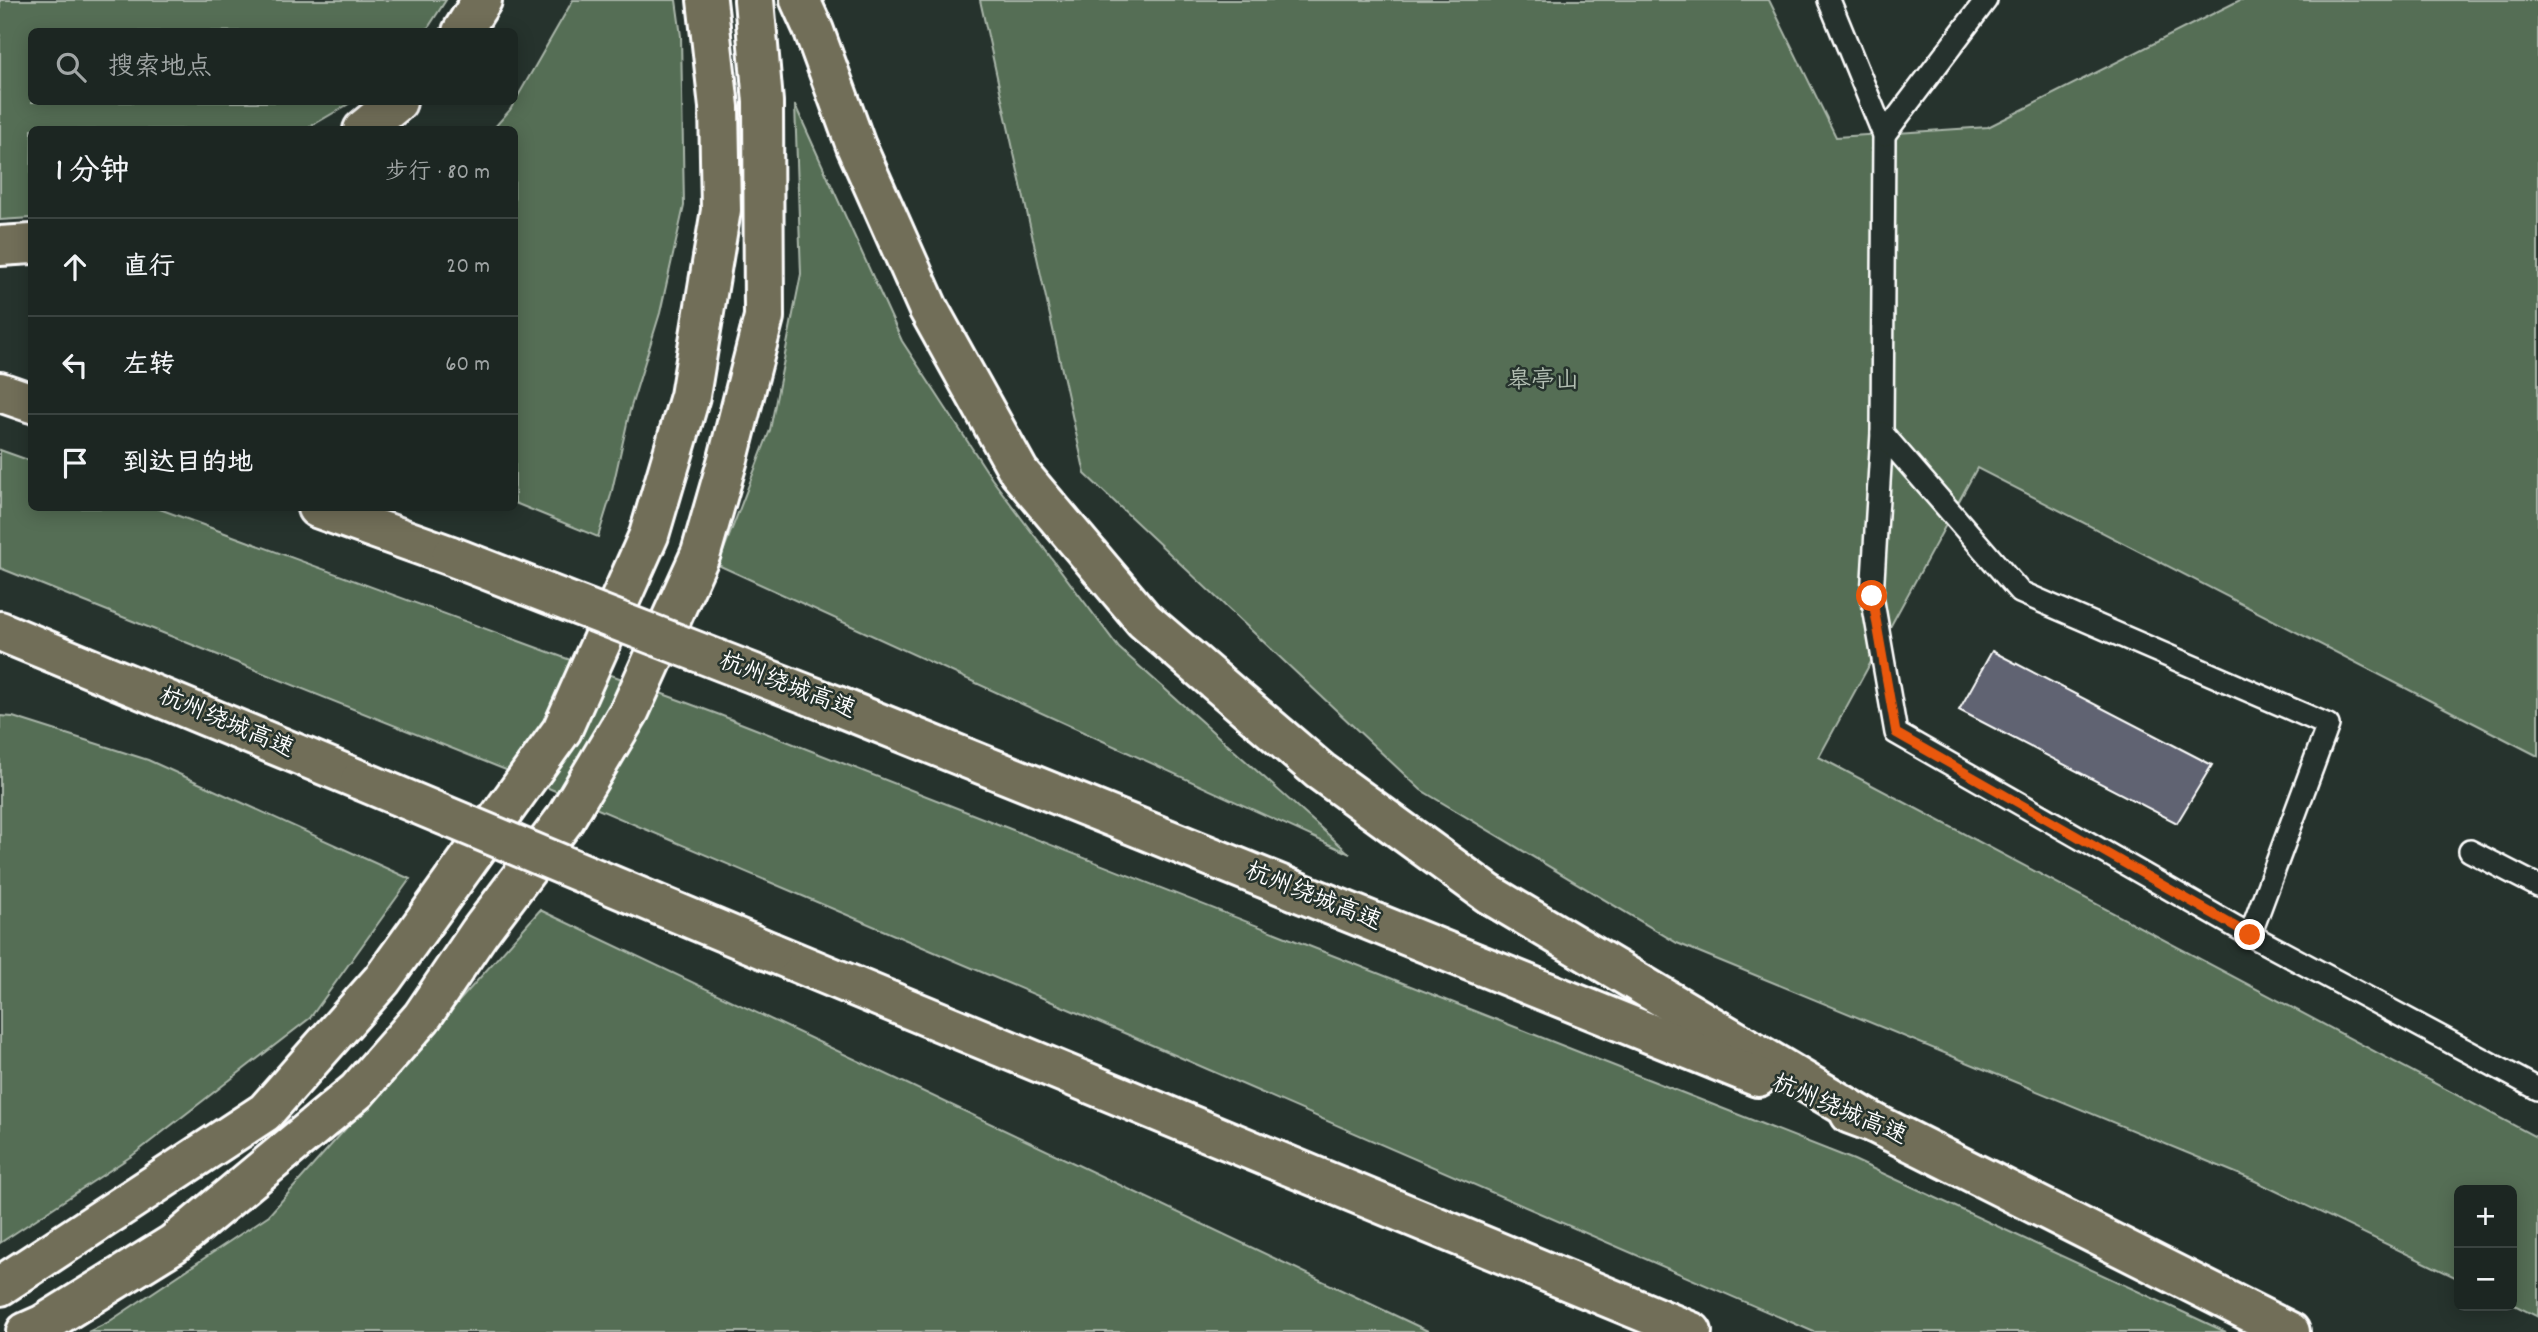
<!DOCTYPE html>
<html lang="zh">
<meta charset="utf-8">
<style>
:root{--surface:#1c2622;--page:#252e2a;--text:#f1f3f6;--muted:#a0a5a5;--line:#3a4340}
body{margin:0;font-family:Dekko,"LXGW WenKai TC",sans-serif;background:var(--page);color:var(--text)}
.controls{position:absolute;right:21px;bottom:21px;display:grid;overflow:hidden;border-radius:10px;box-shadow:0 4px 18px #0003}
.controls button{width:63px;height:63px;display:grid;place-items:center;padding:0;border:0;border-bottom:2px solid var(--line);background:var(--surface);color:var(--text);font:35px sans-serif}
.stop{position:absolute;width:21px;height:21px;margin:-16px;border:5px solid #ea580c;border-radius:50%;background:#fff}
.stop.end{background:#ea580c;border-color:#fff;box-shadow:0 2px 7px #0008}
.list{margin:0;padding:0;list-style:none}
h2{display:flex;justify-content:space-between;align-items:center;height:91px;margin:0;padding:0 28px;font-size:30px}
h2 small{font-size:23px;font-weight:400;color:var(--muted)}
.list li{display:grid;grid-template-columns:46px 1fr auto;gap:21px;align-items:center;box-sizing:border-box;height:98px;padding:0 28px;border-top:2px solid var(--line)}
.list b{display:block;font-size:26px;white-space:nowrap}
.list em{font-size:23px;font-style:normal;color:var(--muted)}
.icon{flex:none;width:38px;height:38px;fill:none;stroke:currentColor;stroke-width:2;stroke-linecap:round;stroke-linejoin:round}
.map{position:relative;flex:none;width:2538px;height:1332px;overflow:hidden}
.search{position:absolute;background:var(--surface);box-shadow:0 4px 18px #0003;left:28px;top:28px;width:490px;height:77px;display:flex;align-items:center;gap:18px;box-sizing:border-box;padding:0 24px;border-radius:10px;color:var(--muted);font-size:26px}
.panel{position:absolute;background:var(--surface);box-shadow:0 4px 18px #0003;left:28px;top:126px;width:490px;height:385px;border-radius:10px}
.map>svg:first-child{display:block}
.green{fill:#546e55;stroke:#aab6aa;stroke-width:2}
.building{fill:#606472;stroke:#fff;stroke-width:2}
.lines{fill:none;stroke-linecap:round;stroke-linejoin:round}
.service-casing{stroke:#fff;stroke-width:26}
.motorway-casing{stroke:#fff;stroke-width:44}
.service{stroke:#26332d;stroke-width:21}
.motorway{stroke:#716e59;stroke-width:38}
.motorway-bridge-casing{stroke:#fff;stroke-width:44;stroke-linecap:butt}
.motorway-bridge{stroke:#716e59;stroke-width:38}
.route{stroke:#ea580c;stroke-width:9}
.labels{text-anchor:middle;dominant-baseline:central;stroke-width:5;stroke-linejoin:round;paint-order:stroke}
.park-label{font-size:24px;fill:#b2beb2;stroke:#26332d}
.street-label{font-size:24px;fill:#fff;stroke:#26332d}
</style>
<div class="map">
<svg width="2538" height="1332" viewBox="0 0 2538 1332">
<rect width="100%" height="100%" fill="#26332d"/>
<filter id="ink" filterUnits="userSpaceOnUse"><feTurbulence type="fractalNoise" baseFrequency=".0143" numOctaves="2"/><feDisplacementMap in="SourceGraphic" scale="14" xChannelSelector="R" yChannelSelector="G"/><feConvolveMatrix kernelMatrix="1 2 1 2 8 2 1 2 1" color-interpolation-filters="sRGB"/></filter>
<g filter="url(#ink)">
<g class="green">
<path d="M0,0h446l-20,31 -394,1v70h320l-46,27 -274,1 -1,88 -31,2z"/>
<path d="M573,0h103l5,36 3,170 -24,107 -30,97 -19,85 -13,42 -83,-34 -1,-373 -21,-1 17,-19z"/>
<path d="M980,0h789l67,137 152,-10 252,-127h298v756l-561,-288 -158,289 719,381v179l-26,-13v-114h-53v89l-206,-99 -576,-237 -256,-153 -336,-316z"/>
<path d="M795,105l107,236 90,138 127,169 231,206 -632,-289 52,-135 31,-156z"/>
<path d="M0,450l31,11 1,47h125l563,207 1134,445 372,172h-412l-736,-319 -572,-243 -506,-202z"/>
<path d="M0,716l13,1 135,43 262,119 -100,139 -177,137 -133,88z"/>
<path d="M540,910l890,422h-1342l19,-9 162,-108z"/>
</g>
<path class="building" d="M1992,651l220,114 -35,58 -218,-113z"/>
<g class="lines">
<g class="service-casing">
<g id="service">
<path d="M1829,0l55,135 -2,298 -10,163 24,137 354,202 288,154"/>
<path d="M1884,135l102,-135"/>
<path d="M1882,433l138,159 308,133 -78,210"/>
<path d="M2470,851l68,35"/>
</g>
</g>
<g class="motorway-casing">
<g id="motorway">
<path d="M800,0l14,31 42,115 72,162 91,164 125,148 176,151 169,123 385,229"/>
<path d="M462,32l20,-32"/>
<path d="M363,130l34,-28"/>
<path d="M0,246l32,-2"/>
<path d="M0,392l32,11"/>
<path d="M317,508l134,48"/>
<path d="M0,631l360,149"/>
<path d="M837,706l921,371"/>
<path d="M771,952l921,380"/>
<path d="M1850,1114l24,9 416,209"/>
<path d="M0,1286l265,-174 117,-132 180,-250 87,-195 41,-139 31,-186 -2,-103 -12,-107"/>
<path d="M26,1332l18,-8 129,-80 184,-153 65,-74 57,-84 86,-114 65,-109 71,-157 27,-94 36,-142 -1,-215 -9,-102"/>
</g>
</g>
<use href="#service" class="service"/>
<use href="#motorway" class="motorway"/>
<g class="motorway-bridge-casing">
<g id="motorway-bridge">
<path d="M451,556l386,150"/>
<path d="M360,780l411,172"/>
</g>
</g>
<use href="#motorway-bridge" class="motorway-bridge"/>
</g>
</g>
<g class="lines" filter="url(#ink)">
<path class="route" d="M1872,596l24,137 354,202"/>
</g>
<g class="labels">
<g class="park-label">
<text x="1543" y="382">皋亭山</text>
</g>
<g class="street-label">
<text transform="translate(787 687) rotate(21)">杭州绕城高速</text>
<text transform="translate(226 724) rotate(23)">杭州绕城高速</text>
<text transform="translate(1313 898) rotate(22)">杭州绕城高速</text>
<text transform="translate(1839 1111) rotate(23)">杭州绕城高速</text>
</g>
</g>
</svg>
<div class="controls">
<button>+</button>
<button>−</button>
</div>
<div class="stop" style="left:1872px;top:596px"></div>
<div class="stop end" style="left:2250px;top:935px"></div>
<div class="search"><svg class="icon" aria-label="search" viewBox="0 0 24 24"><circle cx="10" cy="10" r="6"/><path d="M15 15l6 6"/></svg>搜索地点</div>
<section class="panel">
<h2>1 分钟<small>步行 · 80 m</small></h2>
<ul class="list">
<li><svg class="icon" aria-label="ahead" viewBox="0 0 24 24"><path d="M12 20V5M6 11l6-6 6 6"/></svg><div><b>直行</b></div><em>20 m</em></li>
<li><svg class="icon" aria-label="left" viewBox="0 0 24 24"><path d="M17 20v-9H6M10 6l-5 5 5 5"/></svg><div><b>左转</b></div><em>60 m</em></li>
<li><svg class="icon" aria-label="arrive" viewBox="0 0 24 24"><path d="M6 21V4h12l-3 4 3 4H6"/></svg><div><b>到达目的地</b></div></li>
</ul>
</section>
</div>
